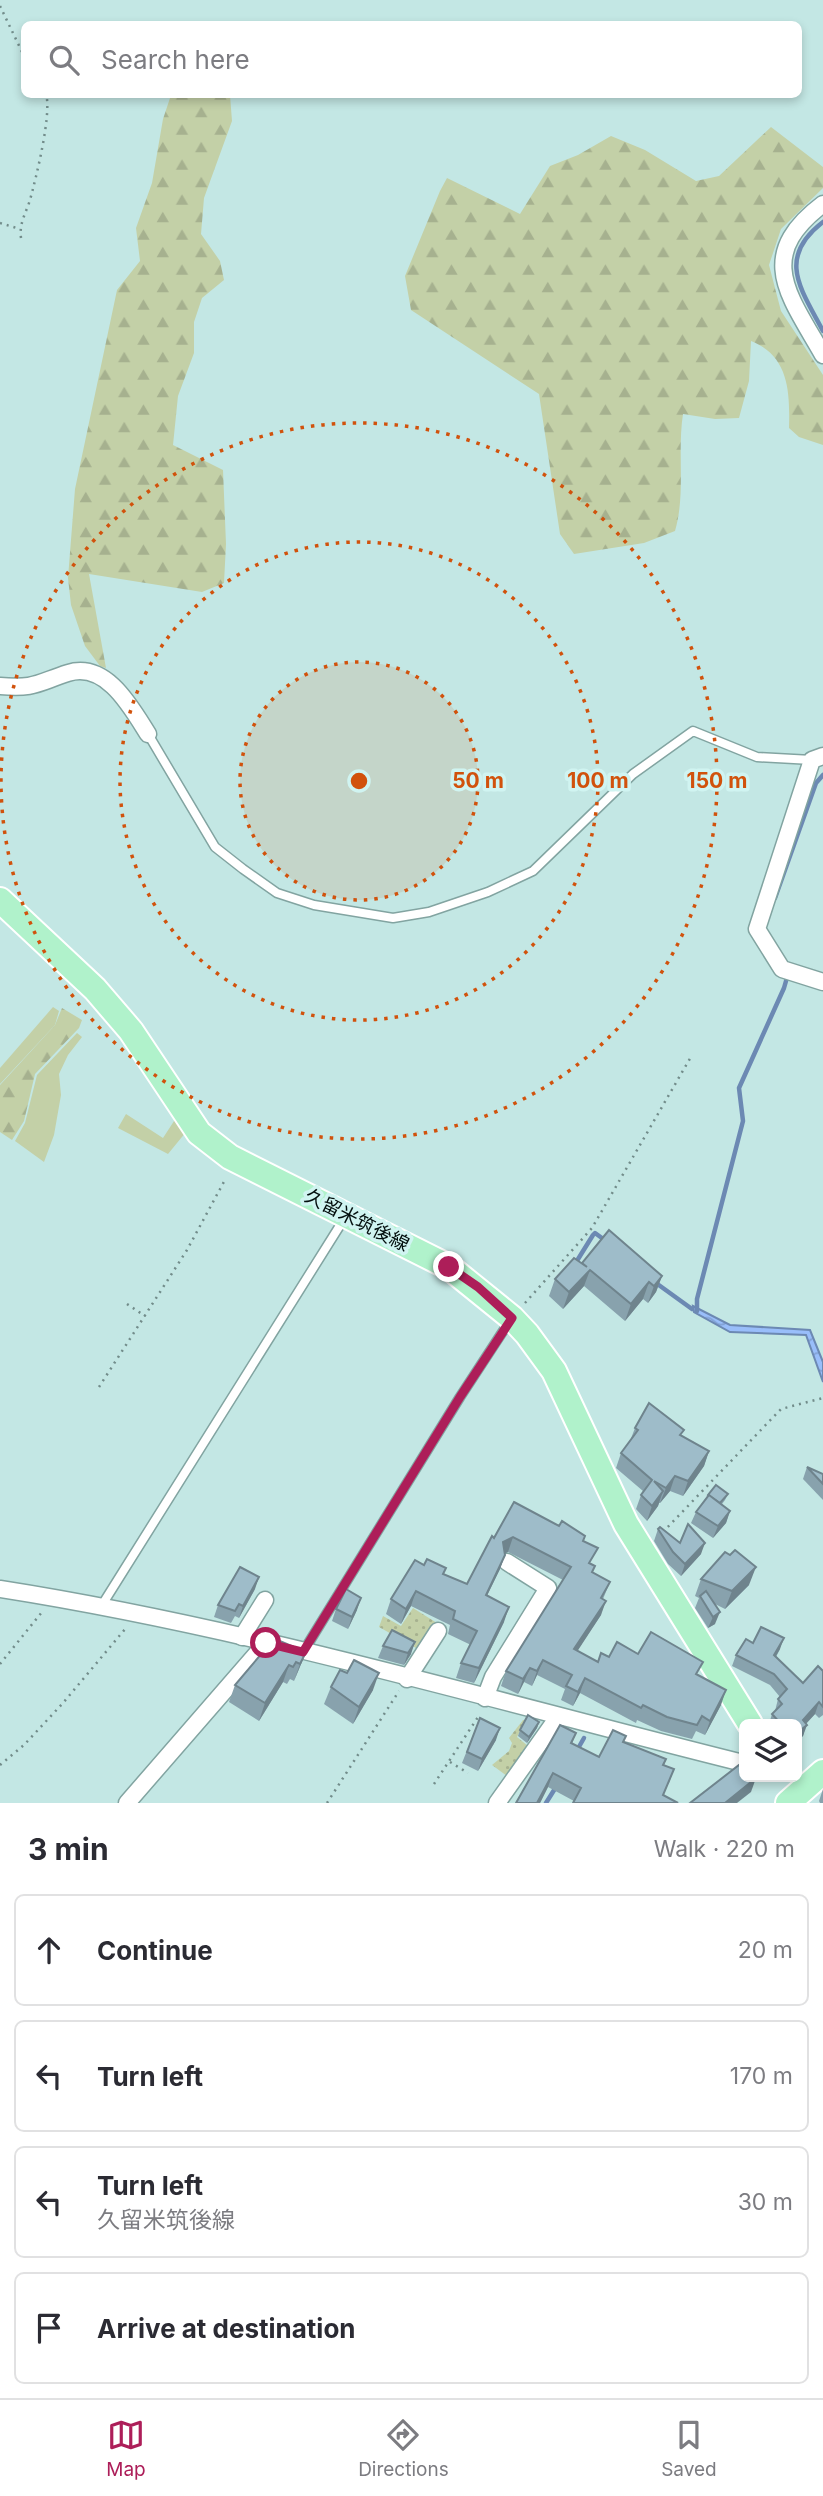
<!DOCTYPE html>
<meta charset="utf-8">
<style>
:root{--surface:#fff;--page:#f2f2f3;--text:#2b2b33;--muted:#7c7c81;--line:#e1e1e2;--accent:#ad1e59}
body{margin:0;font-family:Inter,"Noto Sans JP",sans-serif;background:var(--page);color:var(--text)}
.controls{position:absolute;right:21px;bottom:21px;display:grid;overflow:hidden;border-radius:10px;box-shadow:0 4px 10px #0003}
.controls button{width:63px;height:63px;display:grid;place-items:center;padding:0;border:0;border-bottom:2px solid var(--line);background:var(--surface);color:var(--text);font:35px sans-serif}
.stop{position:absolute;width:21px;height:21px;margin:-16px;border:5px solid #ad1e59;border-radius:50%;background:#fff}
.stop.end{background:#ad1e59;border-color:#fff;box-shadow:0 2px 7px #0008}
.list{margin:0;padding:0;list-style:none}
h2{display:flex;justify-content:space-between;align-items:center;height:91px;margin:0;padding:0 28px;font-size:30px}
h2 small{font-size:23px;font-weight:400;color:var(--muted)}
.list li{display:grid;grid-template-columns:46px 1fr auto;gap:21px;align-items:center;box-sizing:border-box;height:112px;margin:0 14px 14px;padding:0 14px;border:2px solid var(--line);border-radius:10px}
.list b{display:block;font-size:26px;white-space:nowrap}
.list p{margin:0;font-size:23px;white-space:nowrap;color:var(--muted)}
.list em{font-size:23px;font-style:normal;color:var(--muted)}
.icon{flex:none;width:38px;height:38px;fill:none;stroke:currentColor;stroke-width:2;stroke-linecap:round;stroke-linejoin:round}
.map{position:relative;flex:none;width:823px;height:1803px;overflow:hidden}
.search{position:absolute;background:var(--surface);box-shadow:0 4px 10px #0003;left:21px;right:21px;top:21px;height:77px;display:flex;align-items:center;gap:18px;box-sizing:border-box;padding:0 24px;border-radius:10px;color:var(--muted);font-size:26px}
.sheet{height:595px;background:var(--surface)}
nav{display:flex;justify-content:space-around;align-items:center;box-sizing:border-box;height:98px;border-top:2px solid var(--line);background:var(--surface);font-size:19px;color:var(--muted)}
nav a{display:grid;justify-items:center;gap:4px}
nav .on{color:var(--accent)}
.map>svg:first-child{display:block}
.green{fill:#c3d0a7}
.forest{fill:url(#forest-firs)}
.garden{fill:url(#garden-dots)}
.water{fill:url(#water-waves);stroke:#6c89b3;stroke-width:2}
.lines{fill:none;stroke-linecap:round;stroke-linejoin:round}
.stream{stroke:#6c89b3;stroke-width:4.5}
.service-casing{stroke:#82a4a1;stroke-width:11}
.minor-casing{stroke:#82a4a1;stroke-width:19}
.primary-casing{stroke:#fff;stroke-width:28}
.path{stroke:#728c8a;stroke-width:2.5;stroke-dasharray:2 5;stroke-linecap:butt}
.service{stroke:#fff;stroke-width:8}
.minor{stroke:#fff;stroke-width:16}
.primary{stroke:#b0f2cb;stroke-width:24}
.wall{fill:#88a2ad}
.shaded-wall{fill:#6f848d}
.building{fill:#9ebcc9;stroke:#6f848d;stroke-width:2}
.route{stroke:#ad1e59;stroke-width:9}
.ring{fill:none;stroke:#d1520c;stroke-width:3.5;stroke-dasharray:3.5 7}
.labels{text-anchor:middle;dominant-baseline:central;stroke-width:7;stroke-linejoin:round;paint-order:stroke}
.street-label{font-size:19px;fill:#030e0d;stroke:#d0f4f1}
.centre{fill:#d1520c;stroke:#d0f4f1;stroke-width:3.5}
.ring-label{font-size:21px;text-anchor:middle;font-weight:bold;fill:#d1520c;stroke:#d0f4f1;stroke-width:7;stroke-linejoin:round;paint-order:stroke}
</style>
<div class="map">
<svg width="823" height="1803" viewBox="0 0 823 1803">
<defs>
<pattern id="forest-firs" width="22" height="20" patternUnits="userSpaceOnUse" patternTransform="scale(1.75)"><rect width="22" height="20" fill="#c3d0a7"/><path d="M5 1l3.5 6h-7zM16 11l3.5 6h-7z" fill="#a6b18f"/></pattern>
<pattern id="garden-dots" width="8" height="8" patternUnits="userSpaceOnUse" patternTransform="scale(1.75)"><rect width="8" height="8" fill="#c3d0a7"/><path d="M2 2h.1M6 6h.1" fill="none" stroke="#a6b18f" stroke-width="1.8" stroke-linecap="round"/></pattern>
<pattern id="water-waves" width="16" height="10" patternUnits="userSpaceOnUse" patternTransform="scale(1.75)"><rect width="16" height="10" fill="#99befa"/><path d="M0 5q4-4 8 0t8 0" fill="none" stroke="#82a2d5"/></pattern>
</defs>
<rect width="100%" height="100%" fill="#c3e7e4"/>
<g class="green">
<path d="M53,1007l6,4 -4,14 -55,59v-16z"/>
<path d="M77,1033l5,4 -14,18 -9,19 2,21 -7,40 -10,27 -29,-21 10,-18 12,-48z"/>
<path d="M126,1114l37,24 13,-20 10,14 -18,22 -50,-26z"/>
</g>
<g class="forest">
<path d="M171,95h59l2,26 -28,77 -3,36 19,27 4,19 -22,18 -8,24v31l-16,43 -5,49 50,25 3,74 -2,39 -22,9 -113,-18 17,94 -6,-2 -15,-20 -14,-41 -3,-27 7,-89 42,-199 23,-29 -4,-33 16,-45 11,-64z"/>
<path d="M771,127l52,40v21l-42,41 -12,36 12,46 42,64v70l-24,-8 -10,-9c1,-36 0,-72 -38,-87l-2,40 -10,37 -24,1 -32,-5c-6,39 3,79 -8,117l-31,12 -70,11 -14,-20 -21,-140 -128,-84 -6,-34 35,-85 7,-13 73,36 30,-48 28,-11 33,-19 34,14 51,31 23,-5z"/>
<path d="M62,1008l20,12 -3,8 -44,46 -11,47 -12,19 -12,-8v-47l55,-60z"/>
</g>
<g class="garden">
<path d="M413,1608l24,15 -19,26 -39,-22 4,-11 18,10z"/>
<path d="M523,1720h3l-9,17 11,9 -21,30 -15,-11 17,-14 3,-8 -3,-5z"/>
</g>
<path class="water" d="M693,1306l37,19 80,5 13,32v20l-17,-47 -76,-3 -36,-20z"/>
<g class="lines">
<g class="stream">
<path d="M823,222c-47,36 -22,67 0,109"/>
<path d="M775,898l41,-115 7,-8"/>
<path d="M575,1264l18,-29 2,-2 11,8"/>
<path d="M656,1283l36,26"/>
<path d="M697,1311v-12l46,-178 -4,-33 45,-100 4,-14"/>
<path d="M576,1752l8,-14"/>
<path d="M546,1803l10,-16"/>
</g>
<g class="service-casing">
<g id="service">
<path d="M148,734l67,113 28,22 34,24 37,12 79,13 36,-6 59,-20 45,-21 100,-97 60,-43 64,26 55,3"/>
<path d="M102,1605l242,-386"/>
<path d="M303,1652l157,-255 51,-78"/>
</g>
</g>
<g class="minor-casing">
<g id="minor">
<path d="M823,204c-69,52 -34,91 0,151"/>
<path d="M0,686c35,3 37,-3 68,-13 38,-12 63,34 80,61"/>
<path d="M823,756l-11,4 -55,169 25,40 41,13"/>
<path d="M0,1589c249,39 494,112 739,173l5,-1"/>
<path d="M242,1637l23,-37"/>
<path d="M407,1679l31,-48"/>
<path d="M485,1698l8,-21 55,-89 -41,-26"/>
<path d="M127,1803l139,-160"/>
<path d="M497,1803l61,-86"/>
</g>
</g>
<g class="primary-casing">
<g id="primary">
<path d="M0,900l95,89 36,42 68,102 31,24 219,110 63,51 15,16 27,37 72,153 124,200"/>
<path d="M788,1803l35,-31"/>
</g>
</g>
<g class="path">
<path d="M0,6l24,50"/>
<path d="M0,223l20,6"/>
<path d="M21,238c-2,-15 5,-25 9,-38 6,-22 22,-86 16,-106"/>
<path d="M525,1303l67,-75 100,-173"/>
<path d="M127,1304l18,12"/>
<path d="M99,1387l88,-137 39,-72"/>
<path d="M663,1532l118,-123 42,-11"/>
<path d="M0,1664l42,-52"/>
<path d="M450,1762l18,11"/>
<path d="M0,1765l24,-20 39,-42 63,-75"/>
<path d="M434,1784l46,-70"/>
<path d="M327,1803l72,-112"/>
</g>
<use href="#service" class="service"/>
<use href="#minor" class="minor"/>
<use href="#primary" class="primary"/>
</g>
<g class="wall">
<path d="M582,1263l80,13 -6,16 -8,11 -5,-4 -18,22 -41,-35 -21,23 -14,-13 6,-17z"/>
<path d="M635,1428l47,8 27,15 -5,15 -21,30 -13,-5 -10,12h-1l-1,3 -11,15 -11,-12 5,-14 2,-4 -27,-23 5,-15 9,-12z"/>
<path d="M807,1467l16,7v26l-20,-21z"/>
<path d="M728,1494l-3,6 -3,4 8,7 -4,12 -13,15 -22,-15 5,-11 12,-17z"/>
<path d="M514,1502l69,39 10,31 17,10 -7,17 -2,16 -24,36 21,11 11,-5 29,-3 60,21 23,30 -16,30 -9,-4 -4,8 -31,-8 -24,-11 -1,3 -56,-30 -7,13 -12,-6 4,-11 -28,-14 -5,11 -8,-4 -6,12 -17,-8 5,-15 57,-91 -55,-28 -3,1 -5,16 -13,27 17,26 -30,61 -18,-5 5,-15 10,-18 -23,-11 2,-9 -39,-19 -10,18 -15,-10 5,-15 33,-34 43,19z"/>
<path d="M658,1529l22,14 21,11 -20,22 -13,-12 -14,-23z"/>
<path d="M701,1579l48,6 -24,24 -10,-5v20l-7,4 -13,-20 4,-10 -4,-2z"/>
<path d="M255,1589l-16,29 -4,-2 -4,7 -17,-6 4,-12z"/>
<path d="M336,1609l21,1 -9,19 -16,-8z"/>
<path d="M753,1643l27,6 -4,8 27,26 20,-12v44l-4,3 -4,-4 -9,10 -3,12 -6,5v-17h-28l3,-10 3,-3 3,-12 2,-2 -10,-12 -38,-19 4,-11z"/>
<path d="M383,1646l28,8 -7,11 -26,-7z"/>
<path d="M306,1652l-12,29 -4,-2 -3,5 -4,-2 -24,39 -30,-19 6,-17z"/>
<path d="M347,1673l26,17 -20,34 -29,-20 7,-17z"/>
<path d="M480,1718l16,22 -18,31 -16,-8z"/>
<path d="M539,1722l-2,6 -10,15 -9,-7 2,-6z"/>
<path d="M576,1733l-4,11 27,13 27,-21 -3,6 43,17 -2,6 10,4 -5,14 -95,18 -26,-14 -8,16h-24z"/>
<path d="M823,1789v14h-3l-1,-2z"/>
</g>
<g class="shaded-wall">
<path d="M590,1270l-6,16 -21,23 6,-17z"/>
<path d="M662,1276l-6,16 -8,11 6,-17z"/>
<path d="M649,1282l-6,17 -18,22 6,-17z"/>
<path d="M709,1451l-5,15 -21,30 5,-15z"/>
<path d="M675,1476l-5,15 -10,12 6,-15z"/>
<path d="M663,1491l-5,15 -11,15 5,-15z"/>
<path d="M730,1511l-4,12 -13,15 5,-12z"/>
<path d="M513,1537l-5,15 -10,5 5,-15z"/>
<path d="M705,1543l-4,11 -20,22 4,-12z"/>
<path d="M505,1555l-5,14 -20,40 6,-14z"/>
<path d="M756,1567l-7,18 -24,24 7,-18z"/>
<path d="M259,1577l-4,12 -16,29 4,-12z"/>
<path d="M416,1591l-5,15 -10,18 5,-15z"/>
<path d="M361,1598l-4,12 -9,19 4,-12z"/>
<path d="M606,1601l-5,14 -32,49 5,-15z"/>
<path d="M509,1607l-5,15 -30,61 5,-15z"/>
<path d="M720,1612l-5,12 -7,4 5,-11z"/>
<path d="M784,1638l-4,11 -10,17 4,-11z"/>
<path d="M415,1642l-4,12 -7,11 4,-12z"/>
<path d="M306,1652l-7,17 -5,12 6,-17z"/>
<path d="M543,1660l-6,15 -5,11 5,-15z"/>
<path d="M289,1665l-6,17 -24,39 6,-18z"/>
<path d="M530,1668l-6,14 -6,12 5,-15z"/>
<path d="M379,1673l-6,17 -20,34 6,-17z"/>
<path d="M585,1678l-5,15 -7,13 5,-14z"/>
<path d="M726,1690l-5,15 -16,30 5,-14z"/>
<path d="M819,1702l-4,12 -16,17 4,-11z"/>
<path d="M539,1722l-2,6 -10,15 2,-6z"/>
<path d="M807,1725l-4,11 -6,5v-8z"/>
<path d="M500,1728l-4,12 -18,31 4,-12z"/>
<path d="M553,1773l-5,14 -8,16h-3z"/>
<path d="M756,1778l-5,14 -14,11h-12z"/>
</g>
<g class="building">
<path d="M609,1230l53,46 -8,10 -5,-4 -18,22 -41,-34 -21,22 -14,-13 19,-21 13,9 -5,-4z"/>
<path d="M649,1403l35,27 -4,5 29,16 -21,30 -13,-5 -9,12 -12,-7 9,10 -11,15 -11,-11 11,-15 -31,-27 17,-23 -3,-2z"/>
<path d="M807,1467l16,7v10z"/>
<path d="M716,1485l12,9 -8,9 -12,-8z"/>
<path d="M709,1495l21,16 -12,15 -22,-14z"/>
<path d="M514,1502l45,24 3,-5 23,15 -2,5 15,7 -9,15 6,3 -3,6 18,10 -9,16 5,3 -32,48 24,13 3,-9 8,4 8,-15 21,12 13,-22 52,30 -7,12 30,16 -16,31 -8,-5 -5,9 -30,-8 -24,-12 -2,3 -56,-30 -7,14 -12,-6 6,-11 -29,-15 -6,11 -7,-3 -7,11 -17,-8 65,-104 -58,-30 -10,5 2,13 -19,40 23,12 -30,61 -18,-5 16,-32 -24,-12 2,-8 -39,-20 -10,18 -15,-10 24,-39 9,5 3,-6 19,9 -3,6 24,10 25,-48 2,2z"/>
<path d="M688,1524l17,19 -20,21 -12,-12 -15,-23 2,-2 20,16z"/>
<path d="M735,1550l21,17 -24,24 -31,-12 24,-27 5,3z"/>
<path d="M240,1567l19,10 -16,29 -4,-2 -4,7 -17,-6z"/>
<path d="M346,1589l15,9 -9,19 -16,-8z"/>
<path d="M706,1591l14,21 -7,5 -13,-21z"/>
<path d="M761,1627l23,11 -10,17 29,28 15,-17 5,5v36l-4,-5 -16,18 4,5 -10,8v-9h-16l-9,-10 10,-10 -4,-5 9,-10 -13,-15 -38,-19 10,-16 7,4z"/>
<path d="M392,1630l23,12 -7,11 -25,-7z"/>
<path d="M275,1639l31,13 -6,12 -4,-2 -3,5 -4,-2 -24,38 -30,-18 33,-39 3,1z"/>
<path d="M354,1660l25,13 -20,34 -28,-20 9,-17 7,3z"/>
<path d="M528,1715l11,7 -10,15 -9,-7z"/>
<path d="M480,1718l20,10 -18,31 -15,-7z"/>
<path d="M560,1725l16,8 -5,10 28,14 14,-27 13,6 -3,6 43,17 -3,6 11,4 -11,26 15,8h-105l8,-15 -28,-15 -16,30h-21z"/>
<path d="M743,1764l1,13h11l1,1 -31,25h-35l49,-38z"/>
</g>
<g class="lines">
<path class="route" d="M266,1643l37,9 157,-255 52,-79 -34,-31 -29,-20"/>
</g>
<circle cx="359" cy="781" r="119" fill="#d1520c" fill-opacity=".12"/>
<g class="ring">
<circle cx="359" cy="781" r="119"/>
<circle cx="359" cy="781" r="239"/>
<circle cx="359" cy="781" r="358"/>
</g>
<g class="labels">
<g class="street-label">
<text transform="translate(357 1220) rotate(27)">久留米筑後線</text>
</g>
</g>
<circle cx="359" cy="781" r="10" class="centre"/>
<g class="ring-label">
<text x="478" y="788">50 m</text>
<text x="598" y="788">100 m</text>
<text x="717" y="788">150 m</text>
</g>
</svg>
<div class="controls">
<button><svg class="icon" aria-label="layers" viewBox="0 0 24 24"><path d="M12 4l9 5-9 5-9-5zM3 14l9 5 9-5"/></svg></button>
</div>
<div class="stop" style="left:266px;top:1643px"></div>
<div class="stop end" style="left:449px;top:1267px"></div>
<div class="search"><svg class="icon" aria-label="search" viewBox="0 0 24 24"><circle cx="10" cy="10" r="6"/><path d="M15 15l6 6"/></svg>Search here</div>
</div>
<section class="sheet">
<h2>3 min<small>Walk · 220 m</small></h2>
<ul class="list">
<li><svg class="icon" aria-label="ahead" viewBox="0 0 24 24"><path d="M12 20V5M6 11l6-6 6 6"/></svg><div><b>Continue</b></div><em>20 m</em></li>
<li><svg class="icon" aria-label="left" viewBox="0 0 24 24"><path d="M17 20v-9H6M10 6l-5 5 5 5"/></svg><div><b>Turn left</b></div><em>170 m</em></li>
<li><svg class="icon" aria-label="left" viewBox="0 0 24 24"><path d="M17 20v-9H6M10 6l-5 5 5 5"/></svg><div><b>Turn left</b><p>久留米筑後線</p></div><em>30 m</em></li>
<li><svg class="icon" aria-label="arrive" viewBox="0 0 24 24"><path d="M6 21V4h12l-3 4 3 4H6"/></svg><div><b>Arrive at destination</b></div></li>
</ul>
</section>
<nav>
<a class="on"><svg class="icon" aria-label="map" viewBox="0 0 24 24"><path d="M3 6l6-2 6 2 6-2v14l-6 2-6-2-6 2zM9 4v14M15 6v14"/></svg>Map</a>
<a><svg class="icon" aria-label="directions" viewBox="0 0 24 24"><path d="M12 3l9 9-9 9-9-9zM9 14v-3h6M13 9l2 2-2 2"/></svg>Directions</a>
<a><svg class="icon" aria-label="saved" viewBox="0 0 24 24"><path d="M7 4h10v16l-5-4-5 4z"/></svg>Saved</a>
</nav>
